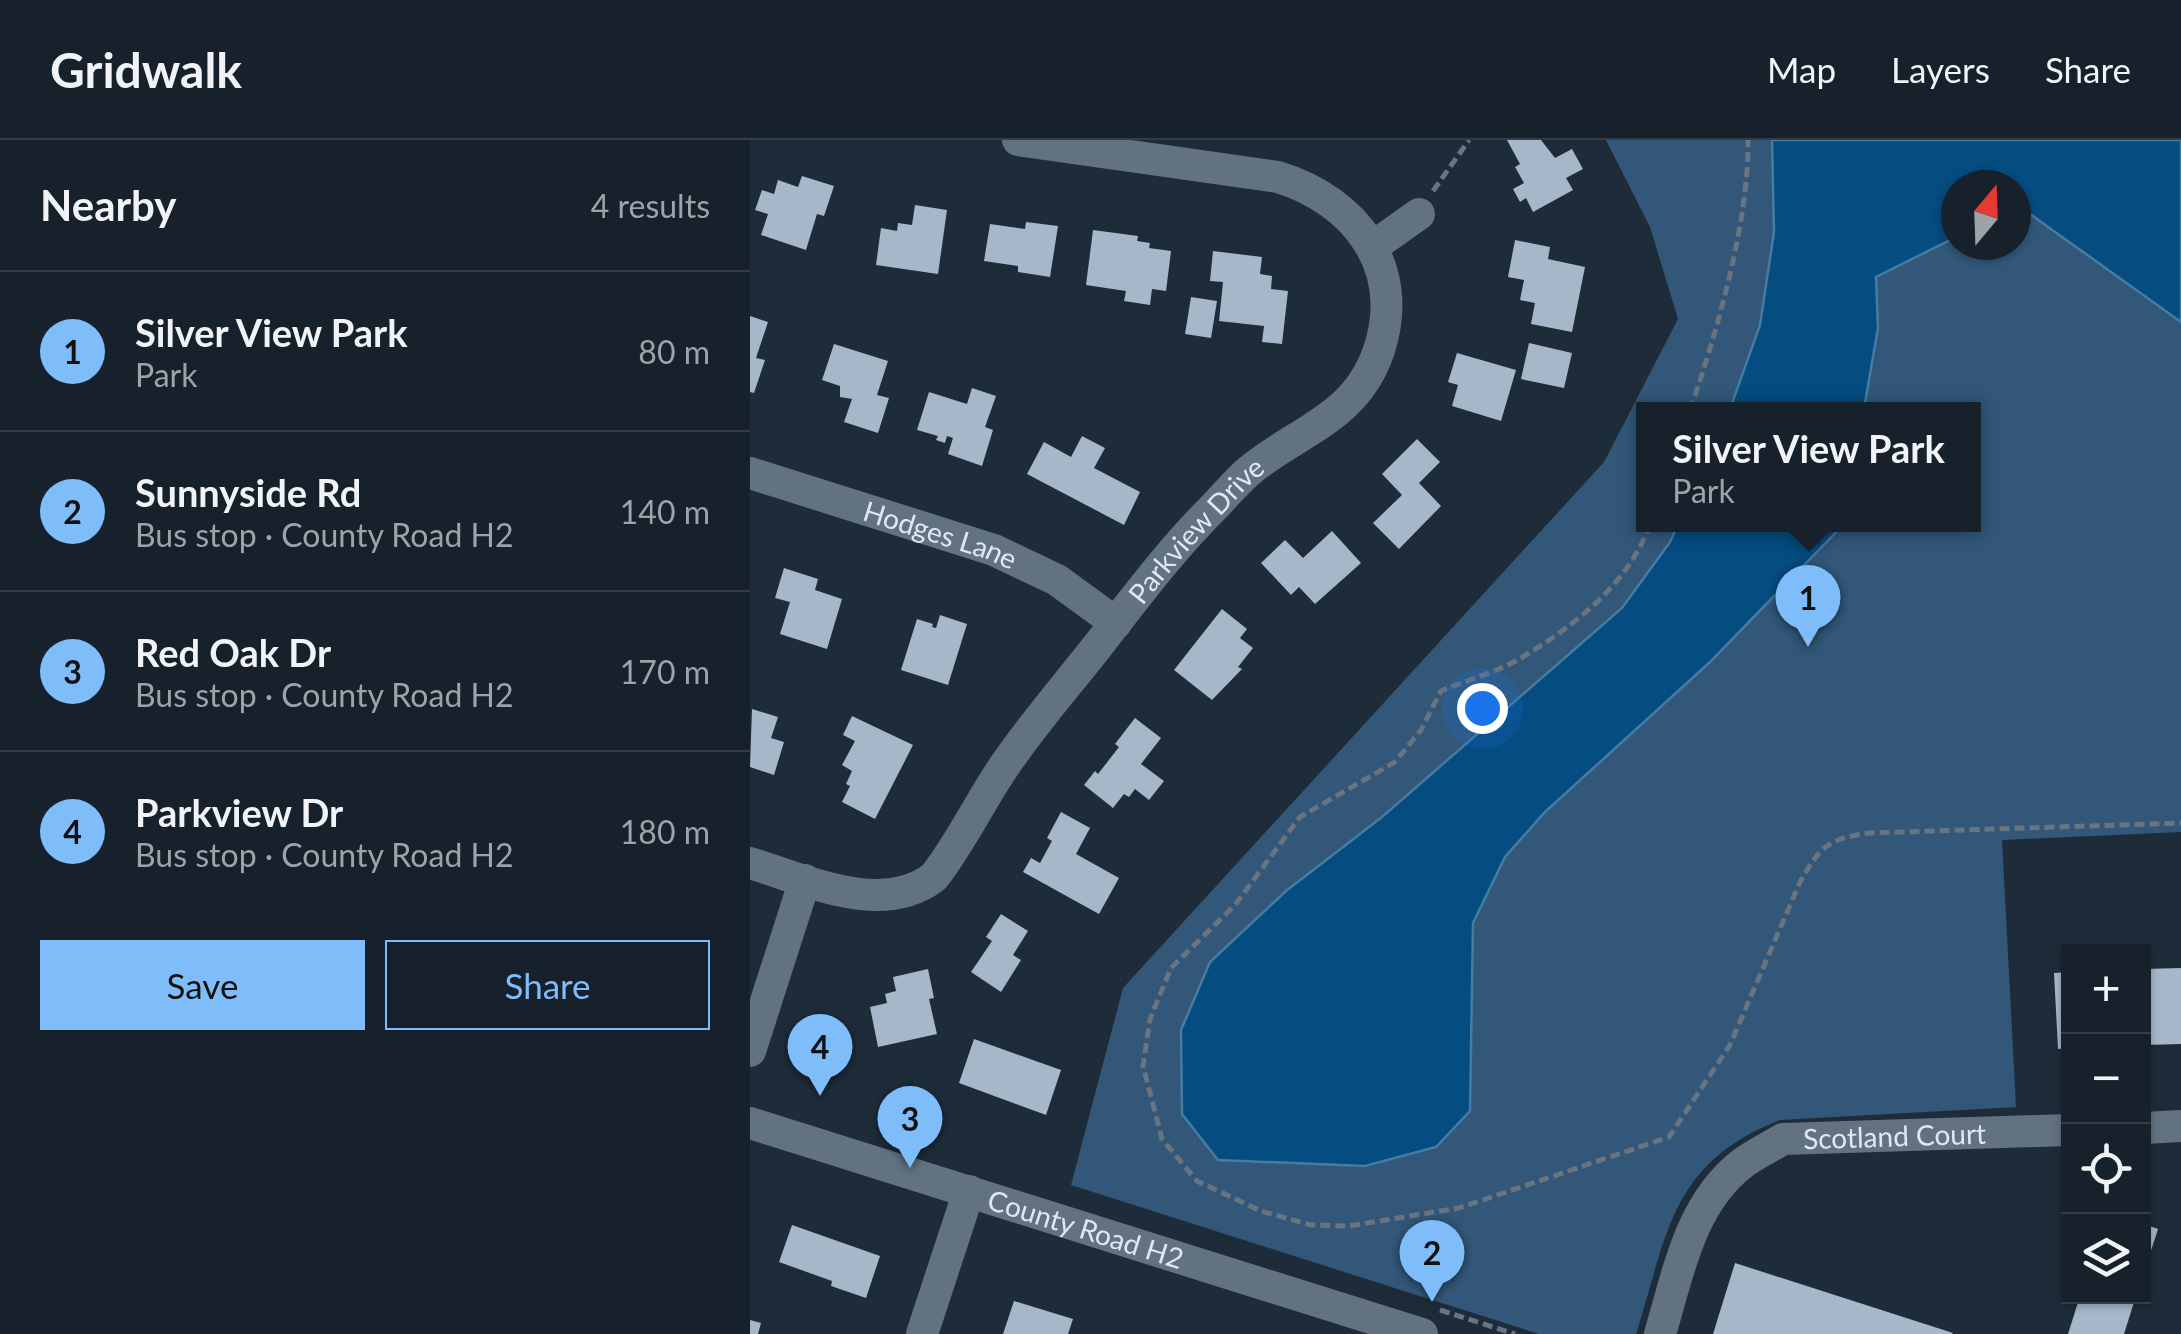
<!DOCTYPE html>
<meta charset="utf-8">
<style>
:root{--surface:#16212c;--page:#1f2934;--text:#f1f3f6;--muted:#9ea3a9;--line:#353e48;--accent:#7fbdfa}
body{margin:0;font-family:Lato,sans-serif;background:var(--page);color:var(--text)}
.controls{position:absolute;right:30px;bottom:30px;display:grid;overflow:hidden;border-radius:0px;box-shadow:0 2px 8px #0004}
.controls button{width:90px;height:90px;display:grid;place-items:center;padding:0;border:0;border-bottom:2px solid var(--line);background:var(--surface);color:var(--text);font:50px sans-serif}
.compass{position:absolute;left:1191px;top:30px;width:90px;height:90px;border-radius:50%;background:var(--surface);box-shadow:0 2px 8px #0004;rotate:19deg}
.you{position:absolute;left:732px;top:568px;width:35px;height:35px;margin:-25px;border:8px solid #fff;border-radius:50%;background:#1a73e8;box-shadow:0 0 0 15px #1a73e833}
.badge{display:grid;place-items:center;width:65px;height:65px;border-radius:50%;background:var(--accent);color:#111;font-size:32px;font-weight:700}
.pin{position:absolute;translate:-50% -82px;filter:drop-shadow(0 2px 5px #0008)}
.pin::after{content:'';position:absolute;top:52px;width:35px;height:30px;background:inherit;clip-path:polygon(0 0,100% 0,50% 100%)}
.popup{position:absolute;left:886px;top:262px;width:345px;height:130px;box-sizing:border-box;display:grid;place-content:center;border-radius:0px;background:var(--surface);filter:drop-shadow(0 2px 8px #0005);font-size:32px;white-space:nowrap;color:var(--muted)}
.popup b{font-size:38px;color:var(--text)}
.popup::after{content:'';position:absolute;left:50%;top:100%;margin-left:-20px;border:20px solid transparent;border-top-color:var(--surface)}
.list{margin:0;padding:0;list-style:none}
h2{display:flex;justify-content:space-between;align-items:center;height:130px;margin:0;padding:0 40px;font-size:42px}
h2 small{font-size:32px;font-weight:400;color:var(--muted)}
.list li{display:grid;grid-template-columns:65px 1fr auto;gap:30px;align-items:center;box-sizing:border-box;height:160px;padding:0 40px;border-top:2px solid var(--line)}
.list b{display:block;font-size:38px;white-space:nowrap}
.list p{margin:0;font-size:32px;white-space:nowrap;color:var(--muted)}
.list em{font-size:32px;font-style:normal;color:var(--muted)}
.actions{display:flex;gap:20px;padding:30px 40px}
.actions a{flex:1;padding:22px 0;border:2px solid var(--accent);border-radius:0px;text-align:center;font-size:35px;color:var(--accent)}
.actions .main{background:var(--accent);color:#111}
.icon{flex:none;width:55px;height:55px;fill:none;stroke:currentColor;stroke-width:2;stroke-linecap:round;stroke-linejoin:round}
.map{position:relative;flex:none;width:1431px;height:1194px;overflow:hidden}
header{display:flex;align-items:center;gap:60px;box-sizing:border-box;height:140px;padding:0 50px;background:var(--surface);border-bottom:2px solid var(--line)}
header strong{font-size:48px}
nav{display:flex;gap:55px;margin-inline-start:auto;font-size:35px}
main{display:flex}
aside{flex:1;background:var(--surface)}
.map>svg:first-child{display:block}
.green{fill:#325779;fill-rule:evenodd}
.water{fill:#054c80;stroke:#467ba2;stroke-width:2.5}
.building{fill:#a6b7c9}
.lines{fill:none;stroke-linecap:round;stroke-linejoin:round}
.path{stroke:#687480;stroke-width:5;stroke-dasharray:10 5;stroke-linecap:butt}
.minor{stroke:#627282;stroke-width:32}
.labels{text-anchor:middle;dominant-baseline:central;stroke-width:10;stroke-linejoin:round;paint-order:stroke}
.street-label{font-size:28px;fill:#dfe8f1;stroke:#15222f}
</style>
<header>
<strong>Gridwalk</strong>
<nav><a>Map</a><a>Layers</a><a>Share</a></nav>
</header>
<main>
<aside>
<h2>Nearby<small>4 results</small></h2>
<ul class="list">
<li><span class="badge">1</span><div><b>Silver View Park</b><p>Park</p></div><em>80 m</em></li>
<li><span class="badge">2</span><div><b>Sunnyside Rd</b><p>Bus stop · County Road H2</p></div><em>140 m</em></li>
<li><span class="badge">3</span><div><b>Red Oak Dr</b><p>Bus stop · County Road H2</p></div><em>170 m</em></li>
<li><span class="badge">4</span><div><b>Parkview Dr</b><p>Bus stop · County Road H2</p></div><em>180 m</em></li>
</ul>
<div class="actions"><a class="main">Save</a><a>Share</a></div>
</aside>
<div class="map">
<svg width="1431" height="1194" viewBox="0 0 1431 1194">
<rect width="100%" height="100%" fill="#1e2c3a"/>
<path class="green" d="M856,0h575v692l-179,8 14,267 -236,13c-110,43 -112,114 -144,214h-97l-468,-149 52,-197 481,-526 74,-143 -28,-92zM1206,45h60v60h-60zM893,270h330v114h-330z"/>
<g class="water">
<path d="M1022,0h409v182l-165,-118v-19h-60v45l-4,9 -76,38 2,51 -14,81h-134l30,-84 14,-93z"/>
<path d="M928,384l165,1 -133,137 -165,150 -40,45 -32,66 -3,188 -34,36 -71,19 -147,-6 -36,-46 -1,-84 29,-68 76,-71 96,-74 240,-209 48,-66z"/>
</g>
<g class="building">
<path d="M757,0h34l14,18 17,-9 11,20 -17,9 7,12 -40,22 -7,-14 -6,4 -7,-13 11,-6 -9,-16 5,-3z"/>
<path d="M52,36l32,10 -10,30 -7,-2 -11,36 -45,-15 7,-21 -13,-4 7,-20 12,4 4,-14 20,7z"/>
<path d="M165,65l32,5 -9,64 -62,-9 5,-37 16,3 1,-8 14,2z"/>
<path d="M276,82l32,4 -8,51 -32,-5v-6l-34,-5 6,-37 35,5z"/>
<path d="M343,90l45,6 -1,5 13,2 -1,5 22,3 -5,40 -14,-2 -2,16 -26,-4 2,-10 -40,-6z"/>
<path d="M765,100l35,7 -2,12 37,8 -13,65 -41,-8 4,-21 -15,-3 4,-20 -16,-3z"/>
<path d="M463,111l49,6 -2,17 12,2 -1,13 17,2 -6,53 -20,-2 2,-16 -45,-5 4,-39 -13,-1z"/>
<path d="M441,157l26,4 -6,37 -26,-4z"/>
<path d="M0,176l18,6 -12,36 9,2 -11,33 -4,-1z"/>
<path d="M779,203l43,10 -8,35 -43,-9z"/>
<path d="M84,204l54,17 -11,34 12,3 -11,35 -34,-11 8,-23 -12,-2v-11l-18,-6z"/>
<path d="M707,213l59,17 -15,51 -49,-15 6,-21 -10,-3z"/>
<path d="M222,248l24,8 -11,31 8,3 -11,36 -34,-12 5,-16 -6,-2 -2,7 -9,-3 2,-4 -21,-6 12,-38 38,12z"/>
<path d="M332,296l23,12 -11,20 46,24 -16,33 -97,-51 17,-32 27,15z"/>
<path d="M667,299l23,23 -21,21 22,23 -42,43 -26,-26 29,-28 -20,-21z"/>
<path d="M582,391l29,32 -46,41 -16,-17 -8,8 -30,-32 24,-23 18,18z"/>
<path d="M34,428l34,11 -3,11 27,9 -15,50 -47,-15 10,-32 -15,-4z"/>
<path d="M472,469l25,20 -7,9 13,10 -15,19 4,2 -30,31 -38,-30z"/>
<path d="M190,475l27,9 -19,61 -47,-15 16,-51 16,5 -1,3 4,1z"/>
<path d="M2,569l26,8 -7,21 13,4 -10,33 -24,-8z"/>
<path d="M102,576l61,29 -38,74 -33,-17 8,-16 -4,-2 6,-13 -10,-6 13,-24 -12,-6z"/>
<path d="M385,578l26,20 -20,26 23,17 -15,19 -14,-11 -6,8 -5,-3 -11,14 -29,-23 11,-14 3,3 21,-27 -4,-3z"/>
<path d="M311,672l29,16 -14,26 43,24 -20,36 -76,-42 8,-14 9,5 12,-22 -5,-3z"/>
<path d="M251,774l27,17 -15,24 8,5 -20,32 -30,-20 21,-31 -6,-4z"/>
<path d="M1431,828v76l-37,1v-76z"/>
<path d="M178,829l6,29 -5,1 8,35 -59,13 -8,-40 17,-4 -2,-9 11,-3 -3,-14z"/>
<path d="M1318,832v76l-10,1 -4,-76z"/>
<path d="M224,899l87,31 -15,45 -87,-32z"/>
<path d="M1394,1084l14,5 -14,43z"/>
<path d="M42,1085l88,31 -14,42 -35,-12 1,-5 -53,-19z"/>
<path d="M985,1123l218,70 -1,1h-239z"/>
<path d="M1330,1156h56l-12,38h-56z"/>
<path d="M264,1161l59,18 -5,15h-65z"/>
<path d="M0,1180l11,3 -3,11h-8z"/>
</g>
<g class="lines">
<g class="path">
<path d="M683,51l36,-51"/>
<path d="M940,270c27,-78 59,-188 58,-270"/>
<path d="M900,384c-21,60 -77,103 -129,134 -24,14 -54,22 -80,33l-20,39 -26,32 -95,55 -65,88 -64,63 -21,51 -7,47 19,73 35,42 64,30 50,14 38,1 110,-18 210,-71 61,-92 70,-163c20,-35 28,-44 70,-49l311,-10"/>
<path d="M690,1170l75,24"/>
</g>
<g class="minor">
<path d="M624,106l45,-32"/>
<path id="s1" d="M0,333l244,77 63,30 59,43"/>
<path id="s2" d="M0,723c56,17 132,54 184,14 28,-36 47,-78 73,-115 27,-39 59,-76 89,-114 37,-47 73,-96 116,-139 12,-12 24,-27 37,-38 49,-41 107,-52 130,-121 27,-83 -23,-149 -101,-173l-260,-37"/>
<path d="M0,911l55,-171"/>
<path id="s3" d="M0,983l672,211"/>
<path d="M1394,988l37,-2"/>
<path d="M172,1194l47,-143"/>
<path id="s4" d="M910,1194c18,-60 30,-131 83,-171 12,-9 27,-16 40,-24l285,-9"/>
</g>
</g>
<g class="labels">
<g class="street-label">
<text stroke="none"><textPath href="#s2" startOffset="628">Parkview Drive</textPath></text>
<text stroke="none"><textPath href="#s1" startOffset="200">Hodges Lane</textPath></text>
<text stroke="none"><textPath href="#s4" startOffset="352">Scotland Court</textPath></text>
<text stroke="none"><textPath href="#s3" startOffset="352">County Road H2</textPath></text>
</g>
</g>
</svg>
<div class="controls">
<button>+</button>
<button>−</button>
<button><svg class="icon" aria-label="locate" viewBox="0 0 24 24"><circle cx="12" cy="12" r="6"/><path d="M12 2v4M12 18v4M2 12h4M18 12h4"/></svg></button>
<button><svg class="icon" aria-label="layers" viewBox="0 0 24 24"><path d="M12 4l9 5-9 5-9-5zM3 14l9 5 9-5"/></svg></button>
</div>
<svg class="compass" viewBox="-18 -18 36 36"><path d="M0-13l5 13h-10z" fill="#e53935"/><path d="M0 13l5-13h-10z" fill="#9ea3a9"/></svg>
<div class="you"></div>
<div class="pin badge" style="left:1058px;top:507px">1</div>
<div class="popup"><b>Silver View Park</b>Park</div>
<div class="pin badge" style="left:682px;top:1162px">2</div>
<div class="pin badge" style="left:160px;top:1028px">3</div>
<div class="pin badge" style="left:70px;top:956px">4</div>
</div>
</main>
